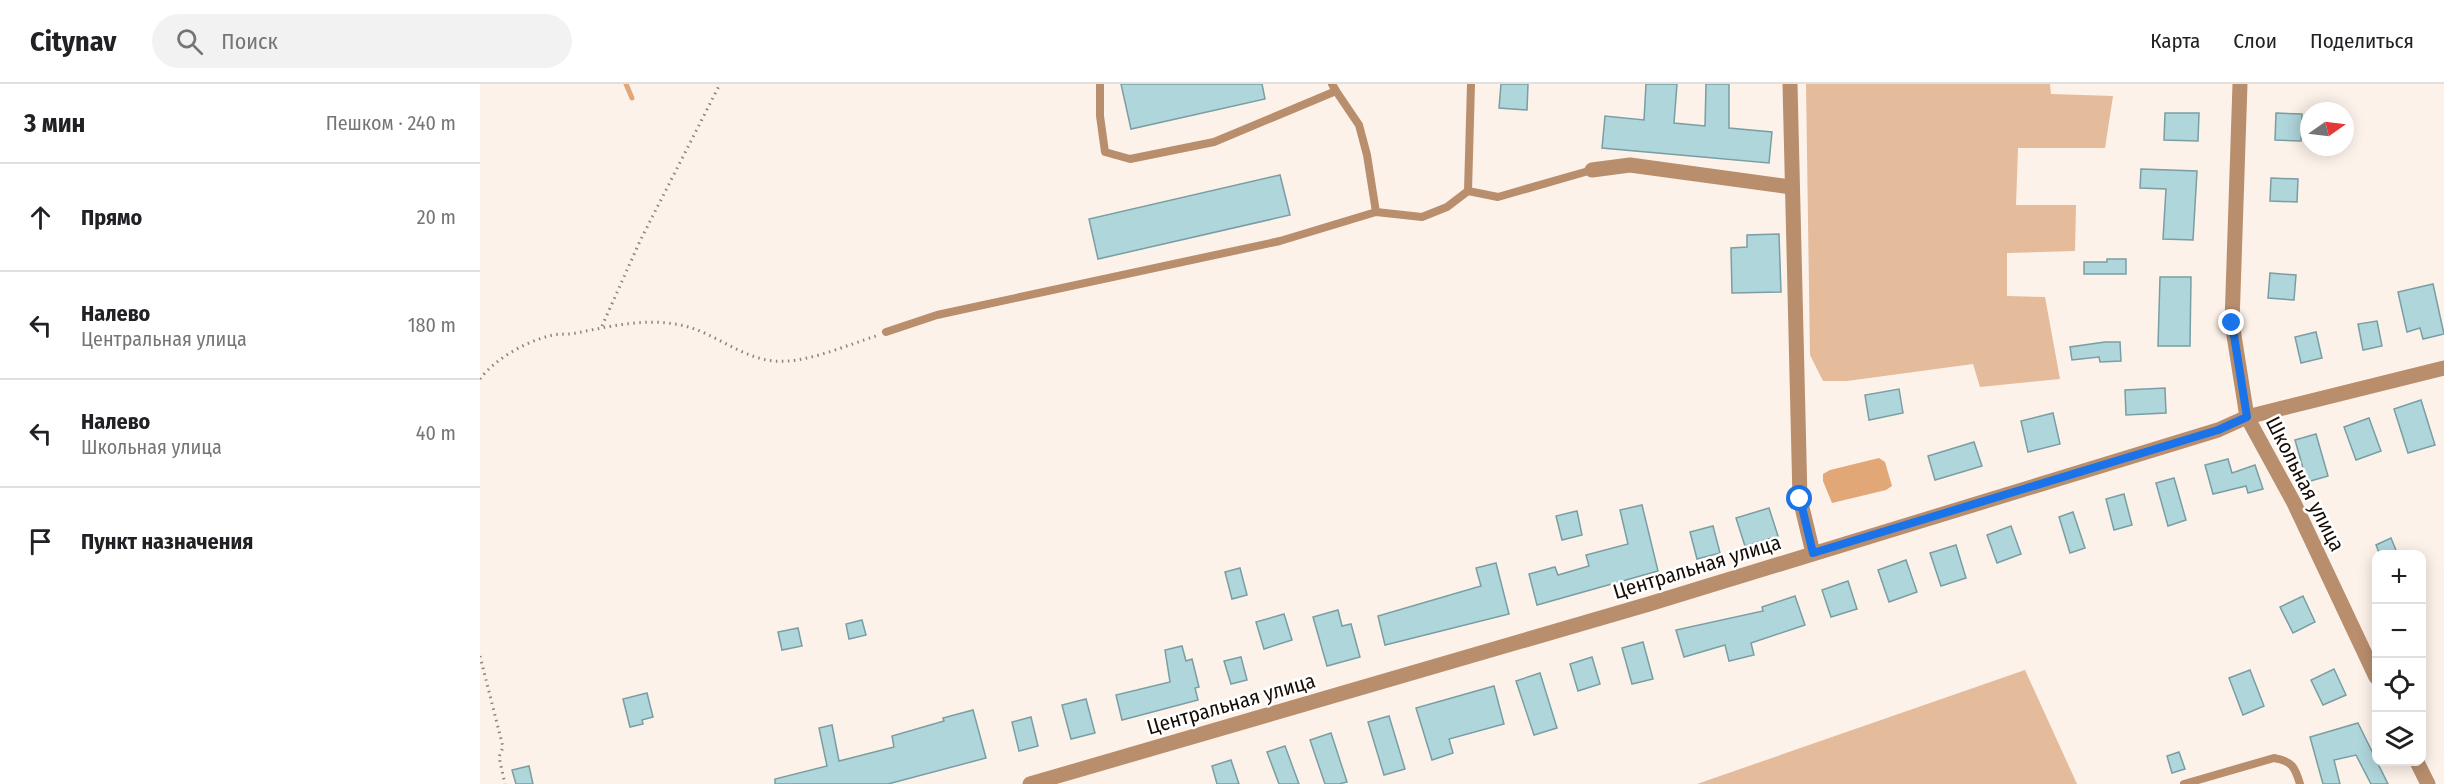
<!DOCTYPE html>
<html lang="ru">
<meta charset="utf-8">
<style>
:root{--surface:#fff;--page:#f2f2f2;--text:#202124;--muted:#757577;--line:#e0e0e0}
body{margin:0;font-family:"Fira Sans Condensed",sans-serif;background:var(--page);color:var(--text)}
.controls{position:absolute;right:18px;bottom:18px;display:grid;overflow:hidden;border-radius:12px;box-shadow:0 3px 15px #0003}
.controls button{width:54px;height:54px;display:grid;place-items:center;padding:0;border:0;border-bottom:2px solid var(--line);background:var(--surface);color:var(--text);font:30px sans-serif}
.compass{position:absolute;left:1820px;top:18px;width:54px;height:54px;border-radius:50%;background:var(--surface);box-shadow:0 3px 15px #0003;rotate:76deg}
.stop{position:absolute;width:18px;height:18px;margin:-14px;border:4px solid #1a73e8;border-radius:50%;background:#fff}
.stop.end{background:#1a73e8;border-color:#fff;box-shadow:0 2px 6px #0008}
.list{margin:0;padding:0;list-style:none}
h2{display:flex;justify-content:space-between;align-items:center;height:78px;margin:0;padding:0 24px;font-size:26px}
h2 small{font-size:20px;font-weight:400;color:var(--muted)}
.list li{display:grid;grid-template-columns:39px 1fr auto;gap:18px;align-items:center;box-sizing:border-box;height:108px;padding:0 24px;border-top:2px solid var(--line)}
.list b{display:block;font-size:22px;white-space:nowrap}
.list p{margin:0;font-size:20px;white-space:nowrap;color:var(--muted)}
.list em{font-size:20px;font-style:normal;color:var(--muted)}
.icon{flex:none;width:33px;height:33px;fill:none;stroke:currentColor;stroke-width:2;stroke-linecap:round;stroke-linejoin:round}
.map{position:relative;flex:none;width:1964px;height:700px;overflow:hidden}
header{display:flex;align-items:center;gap:36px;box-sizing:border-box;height:84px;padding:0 30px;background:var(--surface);border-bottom:2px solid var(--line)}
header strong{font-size:28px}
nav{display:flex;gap:33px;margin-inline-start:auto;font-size:21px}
.search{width:420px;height:54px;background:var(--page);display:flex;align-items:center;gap:15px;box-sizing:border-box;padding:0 21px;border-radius:33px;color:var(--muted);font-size:22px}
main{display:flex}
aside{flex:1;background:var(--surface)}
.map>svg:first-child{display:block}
.green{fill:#e4bb9b}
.water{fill:#e2a777}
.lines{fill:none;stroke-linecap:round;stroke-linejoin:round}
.stream{stroke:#e2a777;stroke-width:5}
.building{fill:#afd6db;stroke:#799ea3;stroke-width:1.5}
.path{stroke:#8f847d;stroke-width:3;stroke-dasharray:1.5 4.5;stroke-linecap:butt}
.lane{stroke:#b88e6d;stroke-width:8}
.street{stroke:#b88e6d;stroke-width:15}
.route{stroke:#1a73e8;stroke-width:8}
.labels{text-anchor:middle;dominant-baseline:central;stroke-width:5;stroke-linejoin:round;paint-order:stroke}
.street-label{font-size:21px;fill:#160d06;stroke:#fff}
</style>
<header>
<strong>Citynav</strong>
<div class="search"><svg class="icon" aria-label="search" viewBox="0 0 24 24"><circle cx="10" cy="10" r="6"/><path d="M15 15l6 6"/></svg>Поиск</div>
<nav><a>Карта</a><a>Слои</a><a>Поделиться</a></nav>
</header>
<main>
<aside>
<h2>3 мин<small>Пешком · 240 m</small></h2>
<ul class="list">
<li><svg class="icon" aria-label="ahead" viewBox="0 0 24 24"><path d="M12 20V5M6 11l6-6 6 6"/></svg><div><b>Прямо</b></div><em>20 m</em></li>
<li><svg class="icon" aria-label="left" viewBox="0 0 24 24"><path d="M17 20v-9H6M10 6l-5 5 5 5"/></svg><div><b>Налево</b><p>Центральная улица</p></div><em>180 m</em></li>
<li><svg class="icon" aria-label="left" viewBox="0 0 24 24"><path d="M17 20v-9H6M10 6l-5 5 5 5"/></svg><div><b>Налево</b><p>Школьная улица</p></div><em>40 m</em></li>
<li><svg class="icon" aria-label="arrive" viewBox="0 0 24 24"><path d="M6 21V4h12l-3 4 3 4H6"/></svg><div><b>Пункт назначения</b></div></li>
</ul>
</aside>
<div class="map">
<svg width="1964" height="700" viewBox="0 0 1964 700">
<rect width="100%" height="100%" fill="#fdf2ea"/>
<g class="green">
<path d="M1326,0h244l1,10 62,2 -8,52h-87l-2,57h60l-1,46 -68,2v43l38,1 15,82 -80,8 -7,-23 -126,17h-24l-13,-26z"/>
<path d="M1545,586l52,114h-380z"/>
</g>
<path class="water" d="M1399,374l6,4 7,24 -6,4 -54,13 -9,-22v-7l7,-4z"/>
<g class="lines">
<path class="stream" d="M146,0l6,14"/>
</g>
<g class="building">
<path d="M641,0h141l3,15 -134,30z"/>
<path d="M1021,0h27l-1,26 -28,-2z"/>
<path d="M1166,0h31l-3,39 31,3 1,-42h23v44l43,4 -3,31 -167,-15 3,-32 39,4z"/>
<path d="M1685,29h34l-1,28 -34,-1z"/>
<path d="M1796,29l26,1 -1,27 -26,-1z"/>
<path d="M1661,85l56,2 -4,69 -30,-1 3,-50 -26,-1z"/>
<path d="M800,91l10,40 -192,44 -9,-40z"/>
<path d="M1791,94l27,1 -1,23 -27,-1z"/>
<path d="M1299,150l2,58 -49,1 -1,-45 16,-1v-12z"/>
<path d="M1627,175h19v15h-42v-12h23z"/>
<path d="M1790,189l26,2 -2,25 -26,-2z"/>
<path d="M1680,193h31l-1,69h-32z"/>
<path d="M1953,200l11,50 -21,5 -3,-11 -13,4 -9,-40z"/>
<path d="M1897,237l5,25 -19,4 -5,-26z"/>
<path d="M1836,248l6,26 -21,5 -6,-26z"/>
<path d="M1625,258h15l1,19 -21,1 -1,-5 -27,3 -2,-13z"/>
<path d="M1685,304l1,25 -40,2 -1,-25z"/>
<path d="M1419,305l4,24 -34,7 -4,-25z"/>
<path d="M1941,316l14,45 -27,8 -14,-44z"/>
<path d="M1573,329l7,31 -32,8 -7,-31z"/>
<path d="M1889,334l12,33 -25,9 -12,-33z"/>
<path d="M1836,350l12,42 -21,6 -12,-42z"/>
<path d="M1494,358l8,24 -47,14 -7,-24z"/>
<path d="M1748,375l4,14 23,-8 8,24 -15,4 -2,-7 -33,8 -8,-29z"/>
<path d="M1694,394l12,42 -18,6 -12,-43z"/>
<path d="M1644,410l8,31 -18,5 -8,-31z"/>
<path d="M1162,421l16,66 -121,34 -8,-31 26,-7 3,8 31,-9 -3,-11 42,-11 -8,-34z"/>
<path d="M1289,424l9,28 -33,10 -9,-28z"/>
<path d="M1097,427l5,24 -20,5 -6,-24z"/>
<path d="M1593,428l12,36 -15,5 -11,-36z"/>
<path d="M1233,442l7,27 -23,6 -7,-27z"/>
<path d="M1531,442l10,28 -24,9 -10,-28z"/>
<path d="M1911,454l7,17h-18l-4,-10z"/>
<path d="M1476,461l10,33 -25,8 -11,-33z"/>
<path d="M1426,476l11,32 -28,10 -11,-32z"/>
<path d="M1016,479l13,51 -124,31 -7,-29 103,-30 -5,-18z"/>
<path d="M760,484l7,27 -15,4 -7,-27z"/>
<path d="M1368,497l9,28 -26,8 -9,-27z"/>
<path d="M1315,512l10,29 -54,18 3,12 -25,6 -4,-16 -41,12 -8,-27 87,-19 -1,-4z"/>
<path d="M1823,512l12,26 -22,11 -13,-26z"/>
<path d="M858,526l4,16 9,-2 9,33 -33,9 -14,-49z"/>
<path d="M804,530l8,26 -28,9 -8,-27z"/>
<path d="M382,536l4,15 -17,4 -3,-15z"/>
<path d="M318,544l4,18 -20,4 -4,-18z"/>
<path d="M1163,558l10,37 -21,5 -10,-36z"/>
<path d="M702,562l4,15 6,-2 7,28 -4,1 3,12 -76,20 -6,-25 54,-13 -5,-32z"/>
<path d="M761,573l6,23 -16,4 -7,-23z"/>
<path d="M1112,573l8,27 -22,7 -8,-27z"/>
<path d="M1854,585l12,26 -23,10 -12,-25z"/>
<path d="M1770,586l14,36 -21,9 -14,-37z"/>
<path d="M1060,589l17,55 -23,7 -18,-54z"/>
<path d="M1014,602l10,38 -55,15 4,14 -21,7 -16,-52z"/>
<path d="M167,609l6,24 -11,3 1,4 -13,3 -7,-28z"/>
<path d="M606,615l9,34 -24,6 -9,-34z"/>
<path d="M493,626l13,48 -98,26h-113v-5l52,-13 -8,-38 13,-3 7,36 55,-14 -2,-11 52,-15 -1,-3z"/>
<path d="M909,632l16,53 -21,6 -16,-53z"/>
<path d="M551,633l7,29 -19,5 -7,-29z"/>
<path d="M1878,639l30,61h-17l-15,-29 -22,5 6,24h-17l-13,-47z"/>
<path d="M851,649l16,49 -8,2h-14l-15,-44z"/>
<path d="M805,662l14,38h-20l-12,-32z"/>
<path d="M1699,668l6,17 -13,4 -5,-17z"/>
<path d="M751,676l8,24h-22l-5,-18z"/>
<path d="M49,682l4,18h-17l-4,-14z"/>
</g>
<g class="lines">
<g class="path">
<path d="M122,242l38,-85 80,-157"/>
<path d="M0,295c15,-20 45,-37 69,-43 9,-3 19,-1 27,-3 36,-7 72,-16 109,-7 31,8 57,32 89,35 31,3 73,-16 102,-25"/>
<path d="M0,572l23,91 -4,10 6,27"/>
</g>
<g class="lane">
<path d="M620,0v32l5,36 25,7 84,-17 122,-51 -4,-7"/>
<path d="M854,4l25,37 8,30 9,57"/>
<path d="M988,107l3,-107"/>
<path d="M406,248l51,-17 343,-74 96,-29 46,5 25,-10 21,-16 30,6 94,-27"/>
<path d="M1704,700l90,-26c18,3 21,9 26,26"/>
</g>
<g class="street">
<path d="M1310,0l10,415 13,54"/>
<path d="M1760,0l-8,239 15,94 47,86 82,174"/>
<path d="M1112,86l38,-5 161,22"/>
<path d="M1937,678l11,22"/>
<path d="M550,700l619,-180 569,-174 29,-13 197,-49"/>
</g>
</g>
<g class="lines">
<path class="route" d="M1320,415l13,54 405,-123 29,-13 -15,-94"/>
</g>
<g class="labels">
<g class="street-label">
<text transform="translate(1825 400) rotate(63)">Школьная улица</text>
<text transform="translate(1217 483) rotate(-17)">Центральная улица</text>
<text transform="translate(751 620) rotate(-16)">Центральная улица</text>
</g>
</g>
</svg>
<div class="controls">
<button>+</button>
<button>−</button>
<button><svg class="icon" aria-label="locate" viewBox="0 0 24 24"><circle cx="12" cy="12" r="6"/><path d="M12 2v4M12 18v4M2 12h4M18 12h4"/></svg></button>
<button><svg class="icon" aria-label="layers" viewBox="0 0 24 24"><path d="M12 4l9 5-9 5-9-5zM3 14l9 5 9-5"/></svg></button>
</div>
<svg class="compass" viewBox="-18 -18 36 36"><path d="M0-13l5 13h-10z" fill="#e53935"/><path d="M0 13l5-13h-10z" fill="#757577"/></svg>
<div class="stop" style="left:1320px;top:415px"></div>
<div class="stop end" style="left:1752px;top:239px"></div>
</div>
</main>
